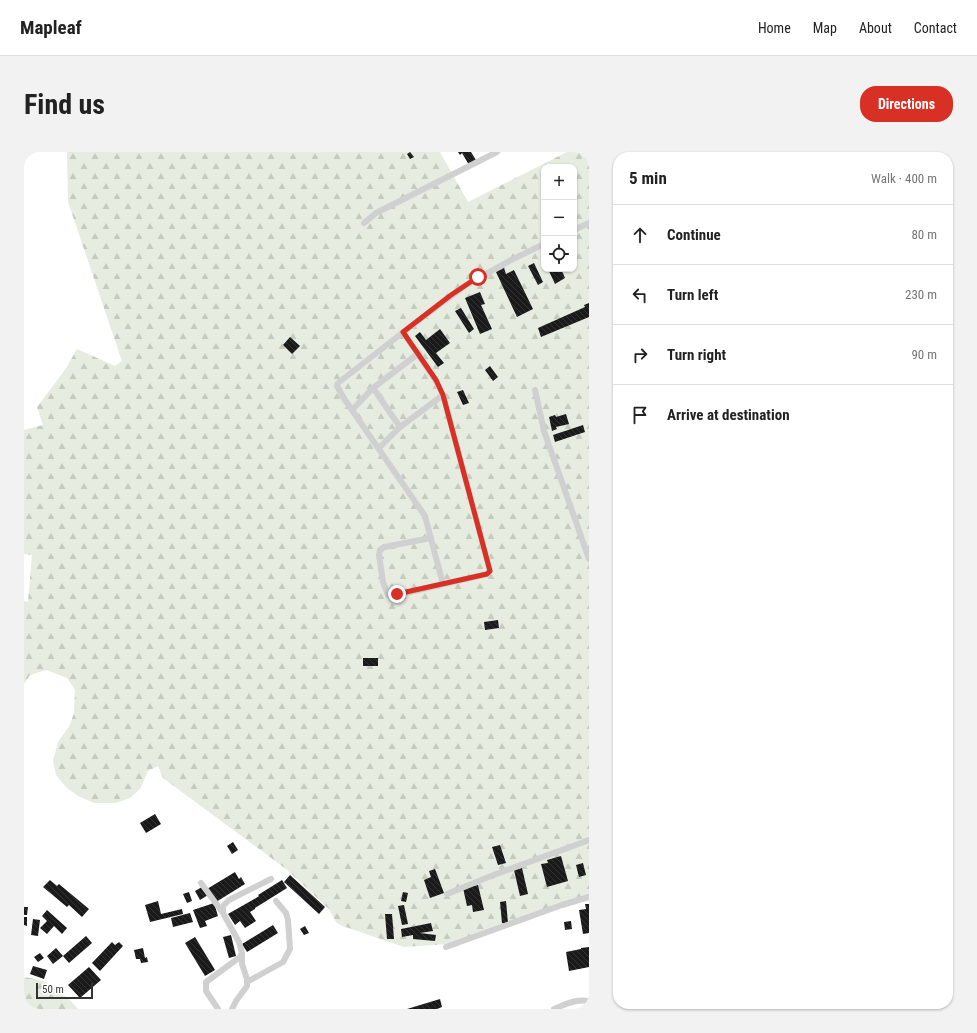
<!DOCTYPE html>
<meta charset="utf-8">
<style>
:root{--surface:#fff;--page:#f2f2f2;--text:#222;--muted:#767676;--line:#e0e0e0;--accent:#d93025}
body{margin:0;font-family:"Roboto Condensed",sans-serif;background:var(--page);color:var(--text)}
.controls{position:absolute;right:12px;top:12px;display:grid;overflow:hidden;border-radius:8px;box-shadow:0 1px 3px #0004}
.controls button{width:36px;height:36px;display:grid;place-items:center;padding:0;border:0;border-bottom:1px solid var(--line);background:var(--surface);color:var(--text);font:20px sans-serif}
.scale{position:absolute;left:12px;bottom:10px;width:57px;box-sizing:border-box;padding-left:4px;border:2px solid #333;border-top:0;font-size:11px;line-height:14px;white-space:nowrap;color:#333;-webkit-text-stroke:3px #fff;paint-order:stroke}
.stop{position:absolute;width:12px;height:12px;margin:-9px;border:3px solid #d93025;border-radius:50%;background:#fff}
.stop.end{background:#d93025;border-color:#fff;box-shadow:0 1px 4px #0008}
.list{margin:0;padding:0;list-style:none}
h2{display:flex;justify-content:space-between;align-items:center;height:52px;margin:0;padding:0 16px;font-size:17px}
h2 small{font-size:13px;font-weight:400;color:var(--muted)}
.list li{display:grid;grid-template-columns:26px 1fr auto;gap:12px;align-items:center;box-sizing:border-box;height:60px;padding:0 16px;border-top:1px solid var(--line)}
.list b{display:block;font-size:15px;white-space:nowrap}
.list em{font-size:13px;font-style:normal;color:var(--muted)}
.icon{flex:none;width:22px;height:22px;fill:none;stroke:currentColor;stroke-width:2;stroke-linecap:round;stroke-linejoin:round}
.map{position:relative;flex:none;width:565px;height:857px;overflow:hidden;border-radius:16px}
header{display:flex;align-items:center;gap:24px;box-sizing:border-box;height:56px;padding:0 20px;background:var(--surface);border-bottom:1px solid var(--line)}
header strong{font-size:19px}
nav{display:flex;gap:22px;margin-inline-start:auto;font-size:14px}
.intro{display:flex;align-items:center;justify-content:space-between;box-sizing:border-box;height:96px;padding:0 24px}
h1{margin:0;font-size:28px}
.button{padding:10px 18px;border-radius:16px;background:var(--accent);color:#fff;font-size:14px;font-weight:700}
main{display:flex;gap:24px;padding:0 24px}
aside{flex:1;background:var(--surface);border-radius:16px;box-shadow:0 1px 3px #0004}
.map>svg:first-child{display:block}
.forest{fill:url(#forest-firs);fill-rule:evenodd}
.building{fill:url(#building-back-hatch)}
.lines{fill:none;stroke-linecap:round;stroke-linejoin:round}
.street{stroke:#d0d0d0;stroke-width:6}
.route{stroke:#d93025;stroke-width:5}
</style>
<header>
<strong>Mapleaf</strong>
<nav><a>Home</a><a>Map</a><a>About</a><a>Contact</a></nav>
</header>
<div class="intro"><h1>Find us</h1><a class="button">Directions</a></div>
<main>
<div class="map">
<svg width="565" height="857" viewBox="0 0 565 857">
<defs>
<pattern id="forest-firs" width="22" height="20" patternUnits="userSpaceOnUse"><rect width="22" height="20" fill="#e6ecdf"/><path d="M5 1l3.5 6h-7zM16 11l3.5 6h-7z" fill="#c6cbc0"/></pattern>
<pattern id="building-back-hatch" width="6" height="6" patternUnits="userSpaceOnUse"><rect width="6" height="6" fill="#1a1a1a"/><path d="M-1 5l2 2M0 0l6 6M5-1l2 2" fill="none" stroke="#333"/></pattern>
</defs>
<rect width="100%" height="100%" fill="#fff"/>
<g class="forest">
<path d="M43,0h373l28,50 99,-50h22v743l-142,49 -43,3 -64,-22 -4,-3 -7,-13 -43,-40 -123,-91 -5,-12 -10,5 -8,18 -10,9 -14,5h-22l-16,-7 -12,-9 -10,-12 -3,-14 5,-19 11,-15 5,-14 1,-23 -8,-12 -21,-8 -16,5 -6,9v-83l4,1 4,-47 -8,-1v-124l19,-5 -6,-18 28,-37 12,-21 38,17 7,-5 -54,-159zM520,15h30v102h-30z"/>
<path d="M0,825c6,1 13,2 19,4 10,4 28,19 35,28h-54z"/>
</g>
<g class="building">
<path d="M386,0l4,5 -4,2 -3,-5z"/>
<path d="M434,0h13l5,8 -7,5 -7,-12 -2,2z"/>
<path d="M510,111l9,19 -5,3 -10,-19z"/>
<path d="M480,116l2,6 8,-4 19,39 -16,8 -21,-45z"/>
<path d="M524,117h13l4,9 -10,6z"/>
<path d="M456,140l5,12 -4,1 11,24 -12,5 -15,-36z"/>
<path d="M565,151v14l-48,20 -3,-9 47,-21 -1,-2z"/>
<path d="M437,156l13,21 -5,4 -14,-22z"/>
<path d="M416,177l10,14 -14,10 8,10 -6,4 -23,-31 5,-4 6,8z"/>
<path d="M266,185l10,9 -8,8 -9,-9z"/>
<path d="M466,214l8,11 -5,4 -8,-11z"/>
<path d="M439,238l6,13 -6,2 -6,-13z"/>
<path d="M542,262l3,10 -13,3 1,2 -5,2 -3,-14 6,-2 1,2z"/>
<path d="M559,273l2,7 -30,10 -2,-7z"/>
<path d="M474,468l1,8 -14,2 -1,-8z"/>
<rect x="339" y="506" width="15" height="8"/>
<path d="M131,662l6,10 -15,9 -6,-10z"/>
<path d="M209,690l5,8 -6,4 -5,-8z"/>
<path d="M476,693l6,18 -8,2 -6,-18z"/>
<path d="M537,704l7,25 -21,6 -6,-23 7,-1 -1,-3z"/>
<path d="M559,711l3,12 -7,2 -3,-12z"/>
<path d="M498,716l6,26 -8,2 -6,-26z"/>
<path d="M411,717l9,24 -14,5 -6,-18 7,-3 -2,-6z"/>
<path d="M211,720l4,7 2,-2 4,7 -29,18 -9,-13z"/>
<path d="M266,723l35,32 -6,7 -35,-32z"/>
<path d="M26,728l7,6 2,-2 30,25 -7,8 -13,-12 -2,2 -24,-20z"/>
<path d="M258,728l5,8 -32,20v1l-5,3 6,9 -11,7 -5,-7 -5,4 -7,-11 28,-16 3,-2 -1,-1z"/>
<path d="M454,733l6,25 -11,2 -1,-7 -5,1 -4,-18z"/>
<path d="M178,735l6,8 -8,5 -5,-9z"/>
<path d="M165,740l3,9 -5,2 -4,-9z"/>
<path d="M379,740l5,1 -2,9 -5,-1z"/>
<path d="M134,749l3,13 21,-5 1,5 -33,8 -5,-17z"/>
<path d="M482,749l2,22h-6l-2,-21z"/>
<path d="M190,751l4,13 -13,5 2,5 -7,2 -7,-18z"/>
<path d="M561,752h4v29l-6,1 -4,-24 7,-1z"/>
<path d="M380,753l4,19 -6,1 -4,-19z"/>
<path d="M0,755h4l-1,8h-3z"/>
<path d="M23,758l20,18 -5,6 -8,-8 -7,8 -7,-6 7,-7 -5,-5z"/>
<path d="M166,761l3,9 -20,5 -2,-9z"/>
<path d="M361,762h7l2,25h-7z"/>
<path d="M0,765h3v9l-3,-1z"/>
<path d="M9,767l7,1 -2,16 -7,-1z"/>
<path d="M547,769l1,8 -7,1 -1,-8z"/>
<path d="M407,771l2,8 -13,2 16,2 -1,6 -22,-2v-4l-11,2 -1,-8z"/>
<path d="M249,773l5,8 -31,19 -5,-8z"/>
<path d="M281,774l4,7 -5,2 -4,-6z"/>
<path d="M207,783l5,21 -7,2 -6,-21z"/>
<path d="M62,784l6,7 -23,20 -6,-7z"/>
<path d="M171,785l20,33 -10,6 -20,-33z"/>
<path d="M88,790l3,3 4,-3 4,4 -23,25 -8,-8z"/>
<path d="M565,795v20l-20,4 -3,-19 15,-3v-1z"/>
<path d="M32,796l7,8 -10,8 -6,-8z"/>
<path d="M119,796l2,10 2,-1 1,5 -7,1 -1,-4h-4l-2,-9z"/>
<path d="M16,801l4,5 -6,4 -4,-5z"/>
<path d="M9,814l14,4 -3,9 -14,-5z"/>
<path d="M65,815l12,13 -21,18 -12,-13z"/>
<path d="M416,847l2,8 -5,2h-30z"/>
</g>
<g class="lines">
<g class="street">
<path d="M340,71l12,-10 121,-61"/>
<path d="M550,78l15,-7"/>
<path d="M379,180l33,49 7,14 47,176 -3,3 -90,21h-9l-5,-13 -4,-27 1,-5 4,-3 47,-9"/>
<path d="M349,236l27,39"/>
<path d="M511,238l9,41 45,128"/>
<path d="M328,258l21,-22 46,-35"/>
<path d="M355,296l21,-21 43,-32"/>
<path d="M419,432l-18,-68 -80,-116 -8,-14 1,-3 77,-60 51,-38 43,-24 35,-17"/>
<path d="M177,731l22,30"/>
<path d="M423,742l44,-18 98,-36"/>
<path d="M422,795l116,-42 27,-8"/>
<path d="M223,830l36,-20 7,-13 -2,-29 -2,-7 -10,-12"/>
<path d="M194,857l-12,-18v-9l34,-25 2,-4 -3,-11 -16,-29v-7l6,-6 42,-21"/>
<path d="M208,857l4,-8 11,-15v-7l-5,-15v-9"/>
<path d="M530,857c13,-5 20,-10 35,-8"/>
</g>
</g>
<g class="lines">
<path class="route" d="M373,442l90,-20 3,-3 -47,-176 -7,-15 -33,-48 48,-37 27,-18"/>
</g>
</svg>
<div class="controls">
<button>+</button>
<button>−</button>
<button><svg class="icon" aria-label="locate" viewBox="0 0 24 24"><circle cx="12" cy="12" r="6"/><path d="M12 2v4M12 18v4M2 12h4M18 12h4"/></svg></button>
</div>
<div class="scale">50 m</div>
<div class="stop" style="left:454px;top:125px"></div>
<div class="stop end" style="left:373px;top:442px"></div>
</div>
<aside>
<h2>5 min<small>Walk · 400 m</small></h2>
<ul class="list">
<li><svg class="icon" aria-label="ahead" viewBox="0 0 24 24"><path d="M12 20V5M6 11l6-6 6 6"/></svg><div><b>Continue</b></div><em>80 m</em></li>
<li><svg class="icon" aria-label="left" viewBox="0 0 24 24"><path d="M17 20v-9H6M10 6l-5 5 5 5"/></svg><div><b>Turn left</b></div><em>230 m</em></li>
<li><svg class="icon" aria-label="right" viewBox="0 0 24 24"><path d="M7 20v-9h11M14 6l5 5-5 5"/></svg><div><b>Turn right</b></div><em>90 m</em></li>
<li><svg class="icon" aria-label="arrive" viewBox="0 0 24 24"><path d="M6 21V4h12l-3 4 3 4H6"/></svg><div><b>Arrive at destination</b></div></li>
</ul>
</aside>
</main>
